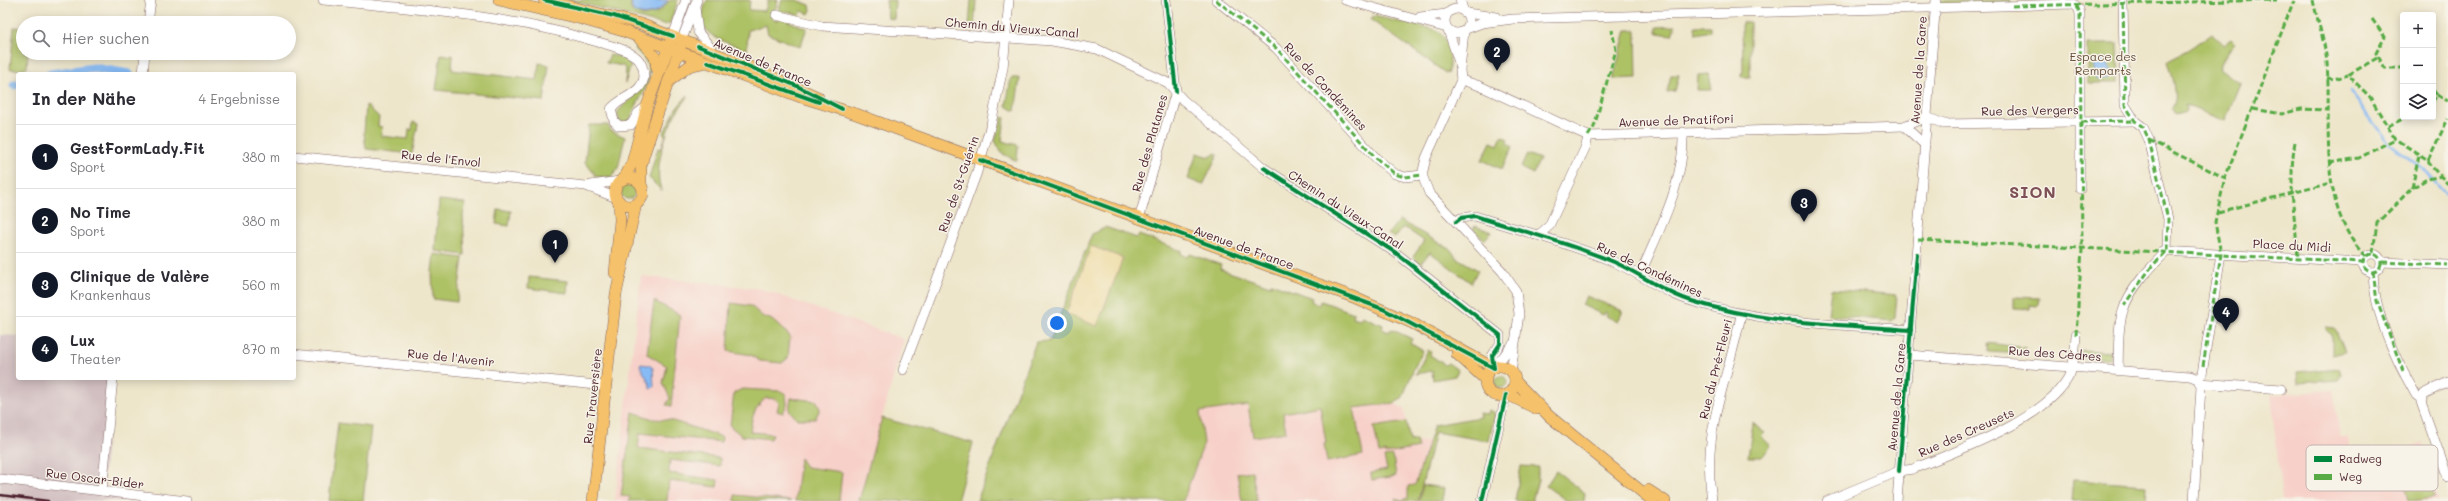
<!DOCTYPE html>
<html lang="de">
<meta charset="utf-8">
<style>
:root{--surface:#fff;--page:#f7f7f7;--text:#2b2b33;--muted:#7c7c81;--line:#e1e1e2;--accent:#111827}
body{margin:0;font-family:Mali,sans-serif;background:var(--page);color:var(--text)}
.controls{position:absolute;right:12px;top:12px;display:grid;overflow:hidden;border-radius:4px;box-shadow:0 2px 10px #0003}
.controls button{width:36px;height:36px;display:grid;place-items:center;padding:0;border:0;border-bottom:1px solid var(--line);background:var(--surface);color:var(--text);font:20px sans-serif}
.you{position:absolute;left:1057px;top:323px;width:14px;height:14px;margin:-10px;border:3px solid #fff;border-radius:50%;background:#1a73e8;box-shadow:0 0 0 6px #1a73e833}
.badge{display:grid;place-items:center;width:26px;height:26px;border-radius:50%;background:var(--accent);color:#fff;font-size:13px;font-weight:700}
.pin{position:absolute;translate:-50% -33px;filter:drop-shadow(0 1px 2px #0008)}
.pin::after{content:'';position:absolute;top:21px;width:14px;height:12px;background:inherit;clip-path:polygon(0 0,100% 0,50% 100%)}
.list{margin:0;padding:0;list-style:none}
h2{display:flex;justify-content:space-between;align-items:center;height:52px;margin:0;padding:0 16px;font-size:17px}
h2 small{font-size:13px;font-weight:400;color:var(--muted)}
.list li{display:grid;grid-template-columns:26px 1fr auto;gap:12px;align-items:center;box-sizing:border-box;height:64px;padding:0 16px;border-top:1px solid var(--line)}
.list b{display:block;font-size:15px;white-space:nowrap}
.list p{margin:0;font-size:13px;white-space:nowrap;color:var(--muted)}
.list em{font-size:13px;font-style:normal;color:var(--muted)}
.icon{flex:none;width:22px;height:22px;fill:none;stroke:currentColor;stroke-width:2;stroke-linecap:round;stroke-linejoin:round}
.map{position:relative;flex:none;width:2448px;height:501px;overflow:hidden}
.search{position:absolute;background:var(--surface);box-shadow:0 2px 10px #0003;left:16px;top:16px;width:280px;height:44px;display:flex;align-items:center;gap:10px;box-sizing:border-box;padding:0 14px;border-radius:22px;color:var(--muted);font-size:15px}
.panel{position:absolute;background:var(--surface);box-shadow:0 2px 10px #0003;left:16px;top:72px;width:280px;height:308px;border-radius:4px}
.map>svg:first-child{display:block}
.built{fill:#f7d1c9}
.industrial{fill:#d2bfc1}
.green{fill:#adc165;stroke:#7c7048}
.sand{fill:#eeda9e;stroke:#9c7c64}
.water{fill:#87bbf5;stroke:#686d90}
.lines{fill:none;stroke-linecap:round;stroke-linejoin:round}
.stream{stroke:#87bbf5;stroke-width:2.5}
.canal{stroke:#87bbf5;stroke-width:9}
.minor-casing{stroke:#836563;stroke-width:10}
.major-casing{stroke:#836563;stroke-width:12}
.minor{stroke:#fff;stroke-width:9}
.major{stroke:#f5c16b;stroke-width:11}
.rail{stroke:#4a1f2b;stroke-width:2.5}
.quiet{stroke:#57aa44;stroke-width:3;stroke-dasharray:6 3;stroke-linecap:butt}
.cycleway-casing{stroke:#f7f3e8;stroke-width:6}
.cycleway{stroke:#00873e;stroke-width:4}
.labels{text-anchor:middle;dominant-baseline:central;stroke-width:3;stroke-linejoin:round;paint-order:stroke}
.street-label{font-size:12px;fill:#4a1f2b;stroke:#f7f3e8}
.park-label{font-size:12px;fill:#68503c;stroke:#f7f3e8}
.district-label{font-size:16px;font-weight:bold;letter-spacing:1px;fill:#7e5055;stroke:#f7f3e8}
.key{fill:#f7f3e8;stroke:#c3b3af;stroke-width:1}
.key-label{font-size:11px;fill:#4a1f2b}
</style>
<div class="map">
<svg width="2448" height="501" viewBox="0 0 2448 501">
<rect width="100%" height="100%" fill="#f7f3e8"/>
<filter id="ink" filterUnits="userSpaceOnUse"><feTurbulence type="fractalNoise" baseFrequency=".025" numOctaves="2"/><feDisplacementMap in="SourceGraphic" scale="8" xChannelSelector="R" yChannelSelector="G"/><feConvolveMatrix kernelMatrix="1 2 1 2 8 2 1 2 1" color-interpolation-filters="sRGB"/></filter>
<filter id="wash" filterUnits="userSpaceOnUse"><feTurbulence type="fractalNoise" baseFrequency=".012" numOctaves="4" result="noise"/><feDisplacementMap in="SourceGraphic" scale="16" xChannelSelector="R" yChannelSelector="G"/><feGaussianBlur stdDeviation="0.9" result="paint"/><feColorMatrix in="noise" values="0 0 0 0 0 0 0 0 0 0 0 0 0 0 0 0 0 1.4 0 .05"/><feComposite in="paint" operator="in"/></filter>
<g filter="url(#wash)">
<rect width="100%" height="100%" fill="#eee6cb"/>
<g class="built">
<path d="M641,276l120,13 143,50 -45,162h-244z"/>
<path d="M2333,390l7,47h8l6,49 16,-2 -2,-16 54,-26 17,59h-157l-11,-106z"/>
<path d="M1277,400l73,8 44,-5 10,6 6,32 19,1 -9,59h-237l21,-58 -4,-31z"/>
</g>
<path class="industrial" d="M0,335l18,1v42h95l-11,113 85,10h-187z"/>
<g class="green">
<path d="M569,0h62v10l12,6 17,-5 10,-11h8l-8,23 -6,2z"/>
<path d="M707,0h43l-1,10 16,1 3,-11h10l-6,19 5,2 3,-3 27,10 -7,19 -32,-13 -2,-9 -18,5 -1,20c-27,-10 -56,-15 -40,-50z"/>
<path d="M782,0h15l13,5 1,5 -2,4 -7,-3 -3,4 -9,-3 -12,-1z"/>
<path d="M886,0h9l-1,19 -6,-1z"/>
<path d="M971,0h5l-2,28h-5z"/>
<path d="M1936,0h74l2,6h-77z"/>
<path d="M1373,16l64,14 12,13 1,21 -3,10 -76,-54z"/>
<path d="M1742,22h8v55h-9v-4h2z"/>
<path d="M1675,26l-3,9 -15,-2v-6z"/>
<path d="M1695,26h16v5l-15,3z"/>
<path d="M14,27l9,1v25h5l-1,15h-4v2l-13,-1z"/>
<path d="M1626,30h10l1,48 -24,1z"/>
<path d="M2212,33l11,12 8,-6 4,4 -17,25 22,16 -15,37 -40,-16 1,6 -11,3 -4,-6c10,-10 0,-35 -3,-47l21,-11z"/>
<path d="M637,43l12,12c6,29 -9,38 -19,65l-5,2 -6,-1 -2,-8c17,-22 51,-36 17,-64z"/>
<path d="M2088,44h30l1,39h-31z"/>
<path d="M441,54l12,2 -1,14 85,10 2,-17 10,2 -5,36 -108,-11z"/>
<path d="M610,55l13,2 8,8 -6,18 1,-13 -3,-4 -17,-3z"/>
<path d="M1709,74l3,16h-15l1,-15z"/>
<path d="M1671,75h8l-4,16 -8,1z"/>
<path d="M1011,78h9l-5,33 -9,-5z"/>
<path d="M688,95c-1,6 -7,10 -10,15 -12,17 -26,63 -16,81l-13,-13 9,-30 3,1 5,-13 -3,-2 13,-25z"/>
<path d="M366,105l13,12 -1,9 4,1 -1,9 27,3 1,-10 3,1 1,-8 5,2 -6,30 -46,-5 -2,-16z"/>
<path d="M1002,117l3,1 -3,23 16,4 -1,16 -14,-7 -8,-13z"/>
<path d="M589,125h19l3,6 14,6 -7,31 -7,9h-14l-12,-15z"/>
<path d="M1502,136l6,3 -1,4 6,4 -11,22 -20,-9 9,-18 7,3z"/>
<path d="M1197,153l13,4 6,-4 2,2 -15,30 -15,-6z"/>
<path d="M1527,154l13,5 -7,15 -12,-6z"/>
<circle cx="628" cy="192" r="7"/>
<path d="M439,200l27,3 -3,12 2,40 -30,-4z"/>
<path d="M498,209l13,2 -2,15 -13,-2z"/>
<path d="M1399,220l51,29 7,9 21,12 -7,13 -41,-31 -12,15 -2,-1 2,-5 -5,-4 11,-16 -20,-14 -9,11 -7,-4z"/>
<path d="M1475,226l17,6 -8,8 -11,-11z"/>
<path d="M1105,227l32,11 2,-3 43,16 -1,3 7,3 2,-3 31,11 -1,4 50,17 1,-3 41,15 -1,3 8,4 2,-4 33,12 -1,4 7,2 2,-3 21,9 -1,4 7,3 2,-3 21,10 -2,4 13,8 -9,17 -12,31 -8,4 -40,5 9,47 -36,7 -3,-18 2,-1 -6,-37 -37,7 3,19 -33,5 -5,-32 -48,7 4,31 -21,58h-206l59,-159 14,-1 42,-107z"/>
<path d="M434,254l29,4 -6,44 -24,-3 -1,-27z"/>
<path d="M529,277l39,4 -1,12 -39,-5z"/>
<path d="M1831,289l66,6 -2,22 -3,4 -64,-6z"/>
<path d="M1586,296l37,15 -5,11 -12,-6 1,-3 -2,-1 -2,3 -21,-10z"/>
<path d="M2014,297l26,1 -1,6 -2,2 -7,-1v4l-16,-1z"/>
<path d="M654,301l26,14 -9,91 -5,-1 4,-7 -7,-15 4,-17 -20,-12z"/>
<path d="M731,303l20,3 11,10 10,4 18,16 -2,22 -6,5 -22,-2 -9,-6 -23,-4z"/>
<path d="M2326,327l9,1 10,24 -13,3v-20l-6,-5z"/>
<path d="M1988,343l38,5v5l-2,1 -35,-2z"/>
<path d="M1428,350l3,2 -1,3 15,10 3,-2 10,7 -3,6 -22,4 -1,-9 -16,3z"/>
<path d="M2082,350l29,2 -1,6h-28z"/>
<path d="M2339,368l2,6 -3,6 -40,3 -1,-11z"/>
<circle cx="1501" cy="382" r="6"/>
<path d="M742,389l39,2 5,4 1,9 -4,9 -6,-2 2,-8 -3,-4 -10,-1c-12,10 -14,18 -16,34l23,2 -2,5 -29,-3 -12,-10 4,-33z"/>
<path d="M791,398l26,3 3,8 -5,10h-18l-8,-9z"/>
<path d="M1489,410l6,3 -6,28 -54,-9 -17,69h-21l-1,-3 6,2 6,-2v-12l7,-1 19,-60 46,-8 -1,-4 9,1z"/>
<path d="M633,412l20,7 17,1 52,17 -1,5 -81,-9 -2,15 82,10v8l-50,-6 -1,13 49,7 -1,7 -48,-6 -2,20h-38l1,-4 -9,-1z"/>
<path d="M882,418l91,25 -16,58h-98z"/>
<path d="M1406,422l4,19 6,-1 2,8 -32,6v-2l-7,1 -5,-26z"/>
<path d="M1753,422l12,11 -4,3 10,10 -9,11h-14z"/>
<path d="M338,423l33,4 -8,74h-34z"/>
<path d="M2422,448l13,50 -26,3 -10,-41z"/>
<path d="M1393,456l3,20 -24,4 -1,-7 16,-3 -3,-13z"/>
<path d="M800,458l6,9 36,5 -3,29h-44z"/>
<path d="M1521,466l17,1v13l-6,21h-17z"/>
<path d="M1252,471l5,30h-15l-5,-28z"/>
<path d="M1556,471l29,22 -1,8h-17l-21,-15z"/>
<path d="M2073,480l74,5 -1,16h-75z"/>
<path d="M1423,485l21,3 -2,13h-23z"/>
<path d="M735,495l56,6h-56z"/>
</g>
<path class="sand" d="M1091,246l32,12 -26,68 -31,-12z"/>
<g class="water">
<path d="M633,0h35c-7,12 -22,19 -35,11l-2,-6z"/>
<path d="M2107,58l5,20 -15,2 -5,-18z"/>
<path d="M640,364l9,1 4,3 1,19 -4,2c1,-10 -9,-16 -10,-25z"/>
</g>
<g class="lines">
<path class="stream" d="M2350,91l37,50 37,29 24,27"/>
<g class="canal">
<path d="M50,74l44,-6 35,6"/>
<path d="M14,85l4,-1"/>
</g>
</g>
</g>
<g filter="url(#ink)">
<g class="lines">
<g class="minor-casing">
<g id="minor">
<path d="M323,0c89,9 178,14 264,39 16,5 36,8 49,18 5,4 8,12 8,19 -1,18 -24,21 -33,33l3,12 5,5 12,-1 7,-12 9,-7"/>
<path d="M1216,0l60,48 100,110 19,16 10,3 17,-2"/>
<path d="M1345,0l102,28"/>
<path d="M1460,0l4,12"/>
<path d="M695,7l3,25 17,21"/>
<circle cx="1457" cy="21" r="12"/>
<path d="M1466,13l30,4"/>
<path d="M776,15l46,11 230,15 45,8 71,34 15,17 81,68 132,85 104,82v9l-8,12 2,12"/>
<path d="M1420,17l27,-3"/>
<path d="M148,23l3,-23"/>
<path d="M1466,29l16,-6 31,-4 561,-15 5,5 1,5v175"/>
<path d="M1448,30l12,35"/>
<path d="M673,36l13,-36"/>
<path d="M682,39l15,-39"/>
<path d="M143,74l2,-21"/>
<path d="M1461,80l19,6 108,50 316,-10 23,-9"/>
<path d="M1461,80l-35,78 -4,17 7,18 73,78 14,20 3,23 -8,58"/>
<path d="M1461,80l-1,-10 4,-39"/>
<path d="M1927,117l17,7 191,-3"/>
<path d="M1904,126l21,19"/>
<path d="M294,156l292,30 31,12"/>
<path d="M591,185l29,-4"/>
<path d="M1139,219l37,-128 -10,-91"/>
<path d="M1456,222l5,-4 14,-2c47,15 94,27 139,46 27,12 52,32 81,40 71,22 144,22 216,28"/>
<path d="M1535,235l6,-2 8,-7 37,-80 2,-10"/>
<path d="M2163,251l200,11"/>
<circle cx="2372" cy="263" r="9"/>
<path d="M2382,262l66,3"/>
<path d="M2373,272c1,43 22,87 43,123l5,4"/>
<path d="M1640,275c19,-45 45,-93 43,-143"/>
<path d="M294,354l312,32"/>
<path d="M1909,355l281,21 8,3"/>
<path d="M1494,368l19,-24"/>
<path d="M2118,369c1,-18 -1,-40 5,-58 6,-22 28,-44 44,-60l1,-32 -19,-79 -6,-13 -8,-6 -10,-16 -2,-102"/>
<path d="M903,370l73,-195 15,-51 12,-56 6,-68"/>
<path d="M2198,379l4,-5 19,-120"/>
<path d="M2448,382l-24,12 -3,8 27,76"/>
<path d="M2200,383l81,6"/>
<path d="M0,479l187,22"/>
<path d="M102,491l11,-113"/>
<path d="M1482,501l24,-106"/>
<path d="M1712,501c-11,-72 16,-119 29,-186"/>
<path d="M1827,501l72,-30 14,-2c45,-19 135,-49 157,-95 5,-12 5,-27 6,-39"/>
<path d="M1897,501l39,-501"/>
<path d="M2194,501l7,-114 -3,-8"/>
</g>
</g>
<g class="major-casing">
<g id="major">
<path d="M499,0l79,18 45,13 178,66 55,17 497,183 59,26 82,45"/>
<path d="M544,0l97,24 109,43 68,30"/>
<path d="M639,38l16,19 3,17"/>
<path d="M668,82l21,-16 18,-4"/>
<circle cx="629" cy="192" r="14"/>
<path d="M624,179l8,-16 15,-57 24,-66"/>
<path d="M641,185v-19l3,-12 37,-110"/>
<path d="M615,273l5,-53 -1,-19"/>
<path d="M1457,354l29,26"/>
<circle cx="1500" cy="381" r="15"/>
<path d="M1515,381l34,35 104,85"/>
<path d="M1507,394l30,15"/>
<path d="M1648,490l17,11"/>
<path d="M593,501l23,-207 20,-90"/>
</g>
</g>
<use href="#minor" class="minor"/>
<use href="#major" class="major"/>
<path class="rail" d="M0,495l48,6"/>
<g class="quiet">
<path d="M1216,0l60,48 100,110 19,16 10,3 17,-2"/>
<path d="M2313,0c4,20 12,42 14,63 5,64 -11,141 38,193"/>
<path d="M2123,3l2,102 10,16 8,6 6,13 19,79 -1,32 -15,15 -28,39"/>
<path d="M2012,6l265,-6"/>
<path d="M2372,19l13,18 -9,16 9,15h18"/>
<path d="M2377,58l-29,17 22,22 25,42 33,21 3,6 17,18"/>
<path d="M2327,78l7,1 14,-4"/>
<path d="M2433,90l4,5 -4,6"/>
<path d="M2437,95l11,6"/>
<path d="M2253,109l29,5 19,-5 27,1"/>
<path d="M2081,122l54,-1"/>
<path d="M2388,126l19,-9"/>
<path d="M1588,136l6,-9 22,-77 -4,-20"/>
<path d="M2149,140l76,38"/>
<path d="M2295,142c-7,38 0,77 3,115"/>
<path d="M2428,160l20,-41"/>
<path d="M2329,163l30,-5 36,-19"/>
<path d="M2412,188l7,-33"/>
<path d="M2218,212l113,-29"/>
<path d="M1918,240l445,22"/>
<path d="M2373,253l4,-30 35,-35 15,-9 15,-3"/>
<circle cx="2372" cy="263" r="9"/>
<path d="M2382,262l66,3"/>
<path d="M2373,272l4,29 26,70"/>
<path d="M2076,335l6,-85 -2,-236 -3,-8"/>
<path d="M2203,366l18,-112 -6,-32 10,-44 69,-178"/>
</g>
<g class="cycleway-casing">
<g id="cycleway">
<path d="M544,0l70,16 59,20"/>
<path d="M1166,0l10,91"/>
<path d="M698,46l99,40 45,23"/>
<path d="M707,62l112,40"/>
<path d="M980,160l403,149 111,59"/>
<path d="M1264,168l132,85 104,82v9l-8,12 2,12"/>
<path d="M1456,222l5,-4 14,-2c47,15 94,27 139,46 27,12 52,32 81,40 71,22 144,22 216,28"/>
<path d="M1899,471l18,-217"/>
<path d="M1482,501l24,-106"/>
</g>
</g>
<use href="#cycleway" class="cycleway"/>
</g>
</g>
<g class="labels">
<g class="street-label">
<text transform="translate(1012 27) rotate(5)">Chemin du Vieux-Canal</text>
<text transform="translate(763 62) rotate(23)">Avenue de France</text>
<text transform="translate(1918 70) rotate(-86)">Avenue de la Gare</text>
<text transform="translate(1326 86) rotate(47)">Rue de Condémines</text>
<text transform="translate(2030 110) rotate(-1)">Rue des Vergers</text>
<text transform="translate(1676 120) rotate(-2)">Avenue de Pratifori</text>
<text transform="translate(1149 143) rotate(-74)">Rue des Platanes</text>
<text transform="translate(441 158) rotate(6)">Rue de l'Envol</text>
<text transform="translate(958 184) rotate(-71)">Rue de St-Guérin</text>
<text transform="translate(1346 209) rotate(33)">Chemin du Vieux-Canal</text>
<text transform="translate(2292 245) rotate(3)">Place du Midi</text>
<text transform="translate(1244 247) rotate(20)">Avenue de France</text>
<text transform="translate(1650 269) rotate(25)">Rue de Condémines</text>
<text transform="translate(2055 353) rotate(4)">Rue des Cèdres</text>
<text transform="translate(451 357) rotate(6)">Rue de l'Avenir</text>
<text transform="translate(1715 369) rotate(-76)">Rue du Pré-Fleuri</text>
<text transform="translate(592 396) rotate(-84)">Rue Traversière</text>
<text transform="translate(1896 397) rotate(-85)">Avenue de la Gare</text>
<text transform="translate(1966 432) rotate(-24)">Rue des Creusets</text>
<text transform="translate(95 478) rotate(7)">Rue Oscar-Bider</text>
</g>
<g class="park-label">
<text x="2103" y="56">Espace des<tspan x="2103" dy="14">Remparts</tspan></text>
</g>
<g class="district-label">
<text x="2033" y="191">SION</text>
</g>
</g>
<rect x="2306" y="445" width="132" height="46" rx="6" class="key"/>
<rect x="2314" y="456" width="18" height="6" fill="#00873e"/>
<rect x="2314" y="474" width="18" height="6" fill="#57aa44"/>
<g class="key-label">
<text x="2339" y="463">Radweg</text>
<text x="2339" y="481">Weg</text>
</g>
</svg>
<div class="controls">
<button>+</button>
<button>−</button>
<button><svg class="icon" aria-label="layers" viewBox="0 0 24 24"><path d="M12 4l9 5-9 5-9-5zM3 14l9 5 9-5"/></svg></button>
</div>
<div class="you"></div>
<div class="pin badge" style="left:555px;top:263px">1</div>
<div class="pin badge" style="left:1497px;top:71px">2</div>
<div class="pin badge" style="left:1804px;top:222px">3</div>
<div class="pin badge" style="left:2226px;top:331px">4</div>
<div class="search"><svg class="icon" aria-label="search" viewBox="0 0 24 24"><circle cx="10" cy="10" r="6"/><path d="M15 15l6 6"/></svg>Hier suchen</div>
<section class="panel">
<h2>In der Nähe<small>4 Ergebnisse</small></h2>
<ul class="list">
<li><span class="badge">1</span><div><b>GestFormLady.Fit</b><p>Sport</p></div><em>380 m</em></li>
<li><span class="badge">2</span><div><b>No Time</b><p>Sport</p></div><em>380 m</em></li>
<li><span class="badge">3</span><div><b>Clinique de Valère</b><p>Krankenhaus</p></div><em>560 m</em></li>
<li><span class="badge">4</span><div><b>Lux</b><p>Theater</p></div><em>870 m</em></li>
</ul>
</section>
</div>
